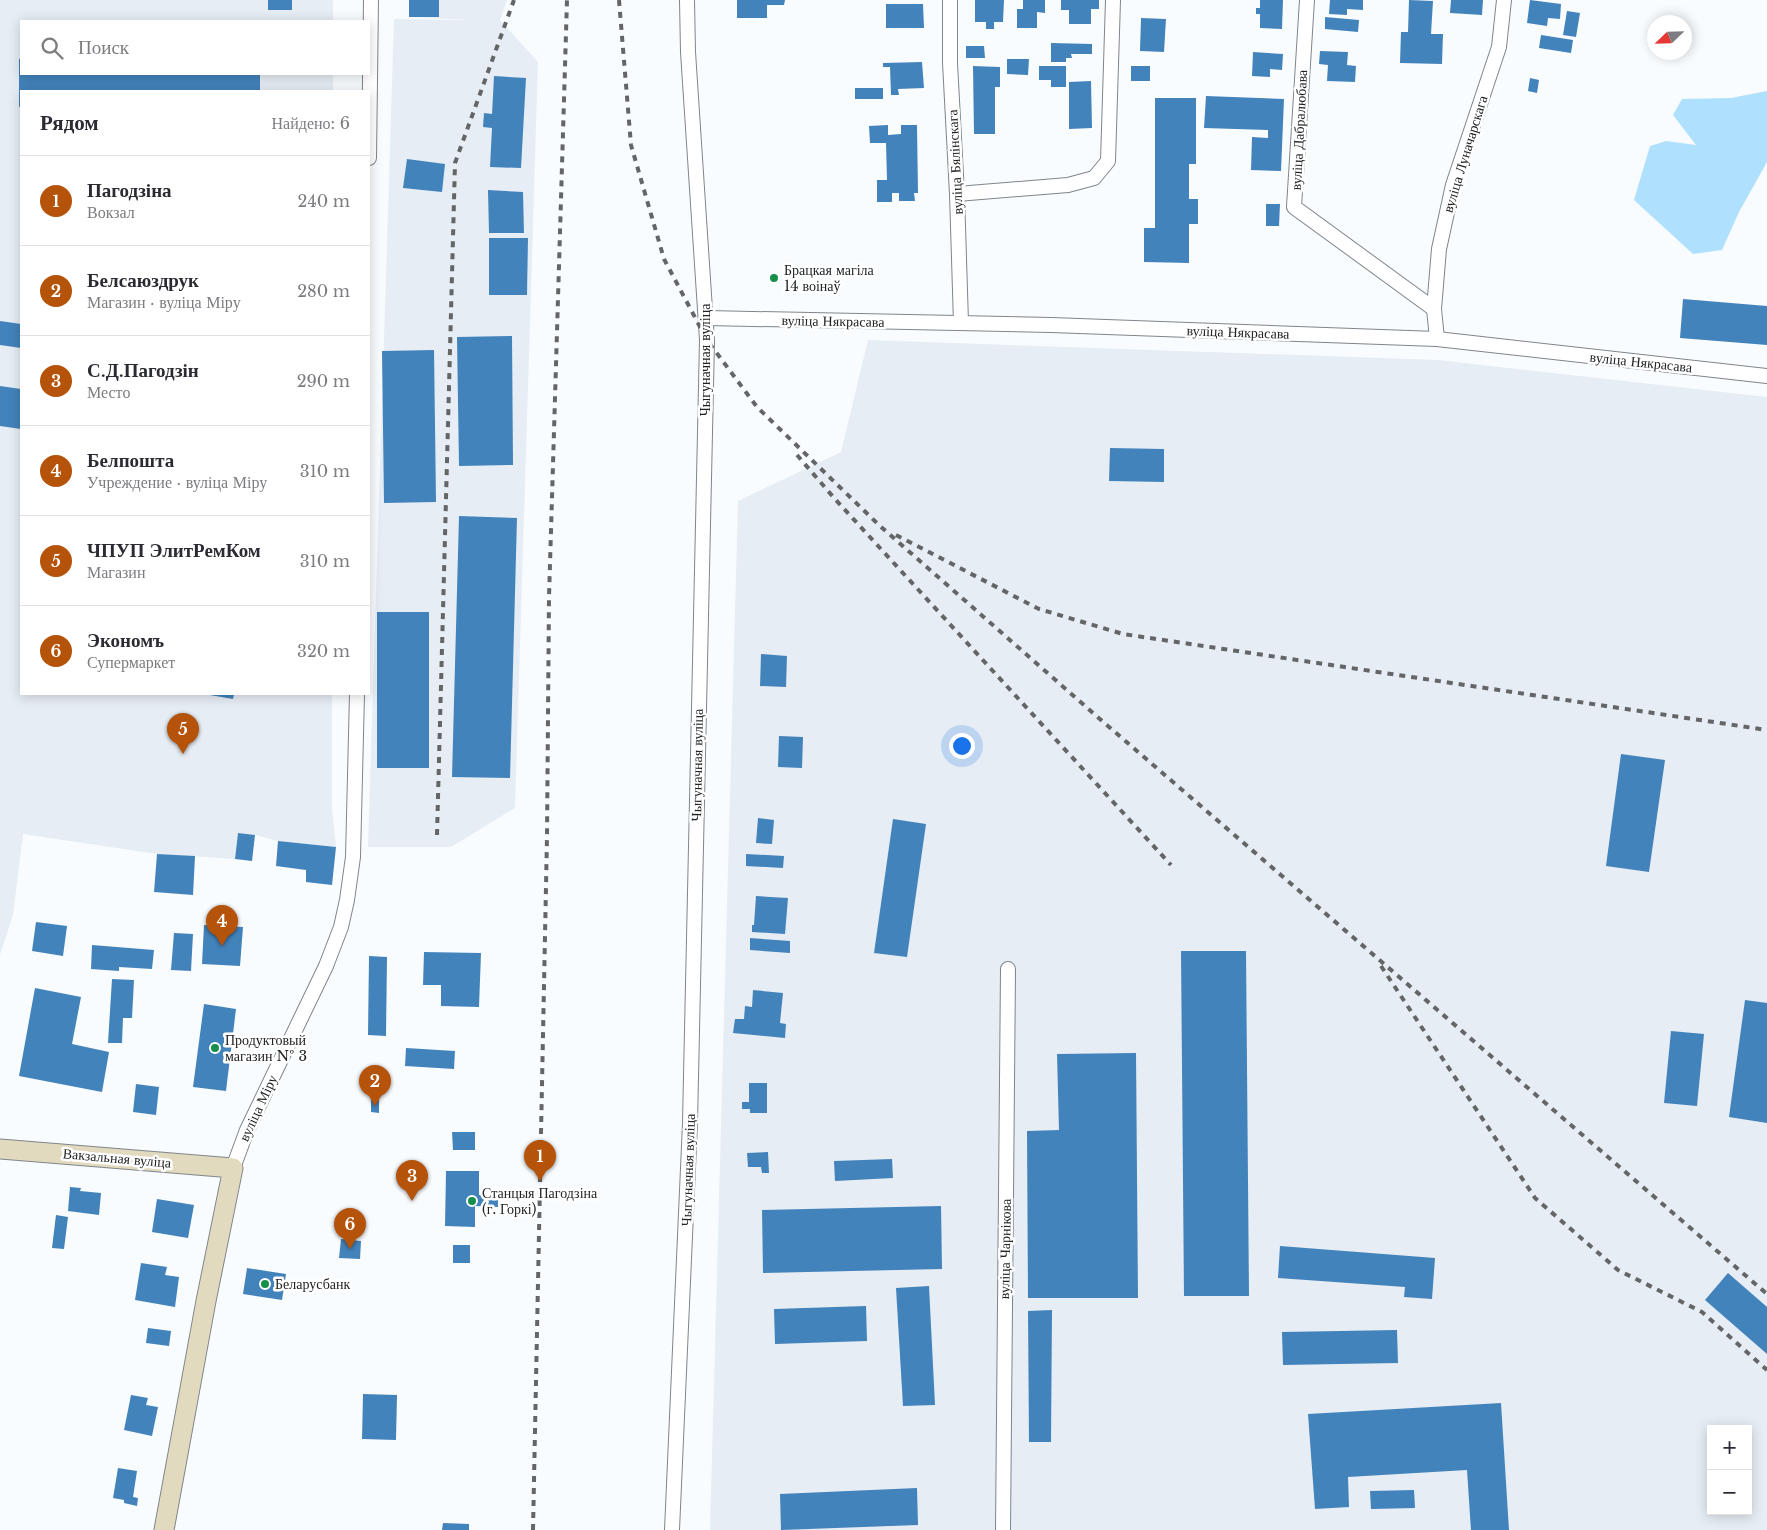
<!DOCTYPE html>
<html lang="ru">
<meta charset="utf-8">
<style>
:root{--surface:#fff;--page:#f7f7f7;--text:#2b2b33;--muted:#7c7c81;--line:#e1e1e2;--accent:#b45309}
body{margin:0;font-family:"Libre Baskerville",serif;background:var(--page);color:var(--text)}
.controls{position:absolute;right:15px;bottom:15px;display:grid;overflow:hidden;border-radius:0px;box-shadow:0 2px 12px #0003}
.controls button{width:45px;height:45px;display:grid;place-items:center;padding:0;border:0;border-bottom:1px solid var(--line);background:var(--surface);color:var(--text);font:25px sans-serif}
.compass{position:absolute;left:1647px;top:15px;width:45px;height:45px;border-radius:50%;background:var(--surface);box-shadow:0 2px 12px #0003;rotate:247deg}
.you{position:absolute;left:961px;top:745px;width:18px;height:18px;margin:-12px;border:4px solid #fff;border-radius:50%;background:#1a73e8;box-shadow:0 0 0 8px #1a73e833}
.badge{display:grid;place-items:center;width:32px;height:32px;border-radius:50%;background:var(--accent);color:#fff;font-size:16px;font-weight:700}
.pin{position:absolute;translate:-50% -41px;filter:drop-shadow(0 1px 2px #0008)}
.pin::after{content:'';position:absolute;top:26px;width:18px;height:15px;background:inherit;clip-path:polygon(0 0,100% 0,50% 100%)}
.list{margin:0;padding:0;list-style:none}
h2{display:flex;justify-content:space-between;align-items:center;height:65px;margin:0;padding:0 20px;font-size:21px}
h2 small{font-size:16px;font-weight:400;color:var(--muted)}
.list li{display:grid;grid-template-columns:32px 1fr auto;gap:15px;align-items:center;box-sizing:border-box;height:90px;padding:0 20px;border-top:1px solid var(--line)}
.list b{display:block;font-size:19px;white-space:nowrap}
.list p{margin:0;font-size:16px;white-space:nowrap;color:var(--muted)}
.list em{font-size:16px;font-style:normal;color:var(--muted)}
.icon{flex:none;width:28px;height:28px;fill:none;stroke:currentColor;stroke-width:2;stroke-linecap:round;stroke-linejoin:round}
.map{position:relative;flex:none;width:1767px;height:1530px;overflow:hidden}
.search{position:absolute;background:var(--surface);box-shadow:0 2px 12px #0003;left:20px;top:20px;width:350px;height:55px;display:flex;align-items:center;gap:12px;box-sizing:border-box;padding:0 18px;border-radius:0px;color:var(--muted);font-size:19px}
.panel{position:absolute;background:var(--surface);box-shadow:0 2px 12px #0003;left:20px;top:90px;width:350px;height:605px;border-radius:0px}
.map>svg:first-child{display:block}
.built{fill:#e6edf4;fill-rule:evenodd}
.water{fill:#afe1fe}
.building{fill:#4383bb}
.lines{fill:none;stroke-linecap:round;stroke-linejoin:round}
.street-casing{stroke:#7f858b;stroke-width:16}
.secondary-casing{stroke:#7f858b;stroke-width:21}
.street{stroke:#fff;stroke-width:14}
.secondary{stroke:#e2dabf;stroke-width:19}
.rail{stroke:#636567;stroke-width:4;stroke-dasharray:6 6;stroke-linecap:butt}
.poi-dot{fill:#168f4b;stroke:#fff;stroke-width:2}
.labels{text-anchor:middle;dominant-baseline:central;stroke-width:5;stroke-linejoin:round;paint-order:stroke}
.street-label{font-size:14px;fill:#212325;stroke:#fff}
.poi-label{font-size:14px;fill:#212325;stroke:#fff;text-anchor:start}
</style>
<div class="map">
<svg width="1767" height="1530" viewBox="0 0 1767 1530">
<rect width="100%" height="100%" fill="#f9fcff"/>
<g class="built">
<path d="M0,0h333v21h-312v53h312v17h-312v603h311v115l4,38 -58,-6 -23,-6 -17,-2 -3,26 -78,-5 -134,-20 -10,81 -13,40z"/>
<path d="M409,0h98l-7,20 38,42 -23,746 -64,39h-83l26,-828 76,1 -61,-3z"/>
<path d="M868,340l570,20 329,37v1133h-1057l28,-1029 103,-49zM1711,1429h37v82h-37z"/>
</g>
<path class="water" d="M1767,91v71l-28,50 -17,38 -29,4 -59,-54 16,-54 16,-5 30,4 -23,-30 9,-16 49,-1z"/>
<g class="building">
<rect x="268" y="0" width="24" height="10"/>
<rect x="409" y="0" width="30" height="17"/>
<path d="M737,0h48l-1,5h-17v13h-30z"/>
<path d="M975,0h29l-1,22h-9v7h-8v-7h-11z"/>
<path d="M1023,0h22v13l-8,-1v16h-20v-19h6z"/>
<path d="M1061,0h38v9h-8v15h-22v-14h-8z"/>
<path d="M1260,0h23l-1,29 -22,-1v-14h-4v-6h4z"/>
<path d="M1330,0h33v10l-16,-1v6l-18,-1z"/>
<path d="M1409,0l24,1 -2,33h12l-1,30 -42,-1 1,-31h7z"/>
<path d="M1451,0h32l-1,15 -32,-2z"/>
<path d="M1530,0l31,4 -1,15 -12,-1 -1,8 -20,-3z"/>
<path d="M886,4h37l1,24h-38z"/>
<path d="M1567,11l13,2 -4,24 -13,-2z"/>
<path d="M1325,17l34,3 -1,12 -33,-3z"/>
<path d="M1141,18l25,1 -2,33 -24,-1z"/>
<path d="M1541,35l32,5 -2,13 -32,-5z"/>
<path d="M1051,43l41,1v10h-21l1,4h-6v4h-15z"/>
<path d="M966,46h18l1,12h-19z"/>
<path d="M1320,51l28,1 -1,13 9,1 -1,16 -28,-1 1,-16 -9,-1z"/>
<path d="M1253,52l30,2 -1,16 -12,-1v8l-18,-1z"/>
<path d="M19,59h2v15h239v17h-239v16h-2z"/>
<path d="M1007,59h22l-1,16 -21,-1z"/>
<path d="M922,62l2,26 -26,1 1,6h-8l-1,-28h-7v-4z"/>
<path d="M973,66l27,1v20h-5v47h-21z"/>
<path d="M1039,66h27v21h-15v-7h-12z"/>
<rect x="1131" y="66" width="19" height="15"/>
<path d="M494,76l32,2 -5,90 -31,-1 2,-39 -9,-1 1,-14 8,1z"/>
<path d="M1530,78l9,2 -2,13 -9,-2z"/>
<path d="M1091,81l1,47 -23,1v-47z"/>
<rect x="855" y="88" width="28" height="11"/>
<path d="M1206,96l78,3 -3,72 -30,-1 1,-33 16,1v-8l-64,-2z"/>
<path d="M1155,98h41v66h-7v35h9v25h-9v39l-45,-1v-34h11z"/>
<path d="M888,125v10l13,-1v-9h16l1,68h-4l1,8h-16v-8h-7v9h-15v-22h10l-1,-37h-16l-1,-17z"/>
<path d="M407,159l38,5 -3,28 -39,-4z"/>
<path d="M488,190l35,2 1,41h-35z"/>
<path d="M1266,204h14l-1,22h-13z"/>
<path d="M489,238h39l-1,57h-38z"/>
<path d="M1683,299l84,7v39l-87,-7z"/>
<path d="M0,321l21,3v24l-21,-3z"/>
<path d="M512,336l1,129 -54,1 -2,-129z"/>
<path d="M434,350l2,152 -52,1 -2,-152z"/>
<path d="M0,386l21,3v40l-21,-3z"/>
<path d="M1110,448l54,1v33l-55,-1z"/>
<path d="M459,516l58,2 -7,260 -58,-1z"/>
<rect x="377" y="612" width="52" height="156"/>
<path d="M761,654l26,2 -1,31 -26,-1z"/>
<path d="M204,694h30l-1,5z"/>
<path d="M779,736l24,1 -1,31 -24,-1z"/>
<path d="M1621,754l44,6 -16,112 -43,-6z"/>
<path d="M758,818l16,2 -2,24 -16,-1z"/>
<path d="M893,819l33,5 -19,133 -33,-4z"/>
<path d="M238,833l17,2 -3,26 -17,-2z"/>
<path d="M278,841l58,6 -4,38 -26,-3v-12l-30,-4z"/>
<path d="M157,854l38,2 -2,39 -39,-3z"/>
<path d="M746,854l38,2 -1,12 -37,-2z"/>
<path d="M756,896l32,2 -3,36 -33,-2v-7h2z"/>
<path d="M36,922l31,4 -4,30 -31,-5z"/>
<path d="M204,925l39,2 -3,39 -38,-2z"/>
<path d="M174,933l19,1 -2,37 -20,-1z"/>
<path d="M750,938l40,3v12l-40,-3z"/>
<path d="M92,945l62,5 -2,19 -33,-2v4l-28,-2z"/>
<path d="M1181,951h65l3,345h-65z"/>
<path d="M424,952l57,1 -2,54 -38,-1v-21h-18z"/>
<path d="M369,956l18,1 -1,79 -18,-1z"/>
<path d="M112,979l22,1 -2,38h-9l-1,25h-14z"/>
<path d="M35,988l46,9 -9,47 37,8 -7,40 -83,-16z"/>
<path d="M753,990l30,3 -3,30 6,1 -1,14 -52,-5 2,-14h9l1,-13 7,1z"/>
<path d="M1745,1000l22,3v120l-38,-6z"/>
<path d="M204,1004l32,5 -10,82 -33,-4z"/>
<path d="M1671,1031l33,3 -7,72 -33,-3z"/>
<path d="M406,1048l49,3 -1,18 -49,-3z"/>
<path d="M1136,1053l2,245h-110l-1,-167 32,-1 -2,-76z"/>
<rect x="365" y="1073" width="12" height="14"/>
<path d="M749,1083h18v30h-17v-4h-8v-7h7z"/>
<path d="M136,1084l23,3 -3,28 -23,-3z"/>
<path d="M371,1100h8v13l-8,-1z"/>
<path d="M452,1132h23v18h-22z"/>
<path d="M768,1152l1,21h-7l-1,-6h-13l-1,-14z"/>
<path d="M892,1159l1,19 -58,3 -1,-20z"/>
<path d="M446,1171h33v24l19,1v11l-23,-1v21l-30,-1z"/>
<path d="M70,1187l11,1 -1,3 21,2 -2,22 -31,-4z"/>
<path d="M157,1199l37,6 -6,33 -36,-6z"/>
<path d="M941,1206l1,63 -179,4 -1,-63z"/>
<path d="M56,1215l12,2 -4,32 -12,-1z"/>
<path d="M341,1239l20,2 -1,18 -21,-1z"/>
<rect x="453" y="1245" width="17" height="18"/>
<path d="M1280,1246l155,12 -3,41 -28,-2 1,-10 -127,-9z"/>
<path d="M141,1263l26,4 -2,8 14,2 -4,30 -40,-7z"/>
<path d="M247,1268l39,6 -4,26 -39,-6z"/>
<path d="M1728,1273l39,34v47l-62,-54z"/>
<path d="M929,1286l6,119 -32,1 -7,-118z"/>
<path d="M866,1306l1,35 -92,3 -1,-35z"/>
<path d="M1052,1310l-1,132h-22l-1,-131z"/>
<path d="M148,1328l23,3 -2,15 -23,-3z"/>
<path d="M1397,1330l1,33 -115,2 -1,-33z"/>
<path d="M363,1394l34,1 -1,45 -34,-1z"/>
<path d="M131,1395l17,3 -2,7 12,2 -6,29 -28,-6z"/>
<path d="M1501,1403l8,127h-38l-4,-60 -119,7 1,30 -34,2 -7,-95z"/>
<path d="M118,1468l19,3 -4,26 5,1 -1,8 -13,-3v-3l-11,-2z"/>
<path d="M917,1488l1,37 -137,5 -1,-36z"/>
<path d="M1414,1490l1,18 -44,1 -1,-18z"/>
<path d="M443,1523l26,1v6h-27z"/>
</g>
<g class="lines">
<g class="street-casing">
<g id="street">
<path d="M950,0v63l7,131 4,129"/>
<path d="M1307,0l-13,207 140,102"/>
<path d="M369,158l2,-158"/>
<path d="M957,194l111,-9 26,-7 14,-17 5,-161"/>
<path d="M707,318l344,7 386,14 330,37"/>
<path d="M1437,339l-3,-30 5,-60 14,-64 46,-138 5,-47"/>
<path d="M233,1168l14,-38 79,-164 15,-39 6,-27 6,-43 4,-163"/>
<path d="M672,1530l18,-407 17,-783 -19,-288 -1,-52"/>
<path d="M1003,1530l5,-561"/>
</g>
</g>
<g class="secondary-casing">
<path id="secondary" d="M0,1149l233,19 -27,133 -42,229"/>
</g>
<use href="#street" class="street"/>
<use href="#secondary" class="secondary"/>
<g class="rail">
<path d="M619,0l12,145 33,114 43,81 50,67 123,119 221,194 666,574"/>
<path d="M797,455l38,44 336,366"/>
<path d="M896,535l143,74 84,25 644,96"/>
<path d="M437,835l18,-672 59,-163"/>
<path d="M1381,966l154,232 83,72 84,42 65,58"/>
<path d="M533,1530l14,-693 2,-240 18,-597"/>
</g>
</g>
<g class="poi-dot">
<circle cx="774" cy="278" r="5"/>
<circle cx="215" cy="1048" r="5"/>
<circle cx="472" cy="1201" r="5"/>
<circle cx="265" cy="1284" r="5"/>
</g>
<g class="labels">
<g class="street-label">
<text transform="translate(1299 130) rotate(-87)">вуліца Дабралюбава</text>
<text transform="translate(1465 154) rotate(-73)">вуліца Луначарскага</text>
<text transform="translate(955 162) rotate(-93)">вуліца Бялінскага</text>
<text transform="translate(833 321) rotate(1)">вуліца Някрасава</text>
<text transform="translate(1238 332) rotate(2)">вуліца Някрасава</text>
<text transform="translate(705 360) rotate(-90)">Чыгуначная вуліца</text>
<text transform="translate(1641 362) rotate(6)">вуліца Някрасава</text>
<text transform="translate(697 765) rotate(-89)">Чыгуначная вуліца</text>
<text transform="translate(258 1108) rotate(-65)">вуліца Міру</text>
<text transform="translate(117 1158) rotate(5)">Вакзальная вуліца</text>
<text transform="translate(688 1170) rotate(-88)">Чыгуначная вуліца</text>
<text transform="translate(1005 1249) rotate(-89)">вуліца Чарнікова</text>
</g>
<g class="poi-label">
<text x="784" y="270">Брацкая магіла<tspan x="784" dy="16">14 воінаў</tspan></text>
<text x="225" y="1040">Продуктовый<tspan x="225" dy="16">магазин № 3</tspan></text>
<text x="482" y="1193">Станцыя Пагодзіна<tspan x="482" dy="16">(г. Горкі)</tspan></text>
<text x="275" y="1284">Беларусбанк</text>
</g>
</g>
</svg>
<div class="controls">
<button>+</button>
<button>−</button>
</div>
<svg class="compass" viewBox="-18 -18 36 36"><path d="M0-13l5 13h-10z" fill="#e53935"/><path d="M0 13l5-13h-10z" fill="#7c7c81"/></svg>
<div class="you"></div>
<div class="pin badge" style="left:540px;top:1181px">1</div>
<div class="pin badge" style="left:375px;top:1106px">2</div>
<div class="pin badge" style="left:412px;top:1201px">3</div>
<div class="pin badge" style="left:222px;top:946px">4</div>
<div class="pin badge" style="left:183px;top:754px">5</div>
<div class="pin badge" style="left:350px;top:1249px">6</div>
<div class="search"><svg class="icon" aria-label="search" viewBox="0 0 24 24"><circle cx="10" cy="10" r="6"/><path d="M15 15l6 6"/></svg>Поиск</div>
<section class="panel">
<h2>Рядом<small>Найдено: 6</small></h2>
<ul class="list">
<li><span class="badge">1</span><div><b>Пагодзіна</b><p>Вокзал</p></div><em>240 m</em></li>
<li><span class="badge">2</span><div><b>Белсаюздрук</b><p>Магазин · вуліца Міру</p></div><em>280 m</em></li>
<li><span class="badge">3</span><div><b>С.Д.Пагодзін</b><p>Место</p></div><em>290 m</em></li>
<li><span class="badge">4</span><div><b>Белпошта</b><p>Учреждение · вуліца Міру</p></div><em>310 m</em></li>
<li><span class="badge">5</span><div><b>ЧПУП ЭлитРемКом</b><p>Магазин</p></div><em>310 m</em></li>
<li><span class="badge">6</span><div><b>Экономъ</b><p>Супермаркет</p></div><em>320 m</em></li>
</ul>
</section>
</div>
